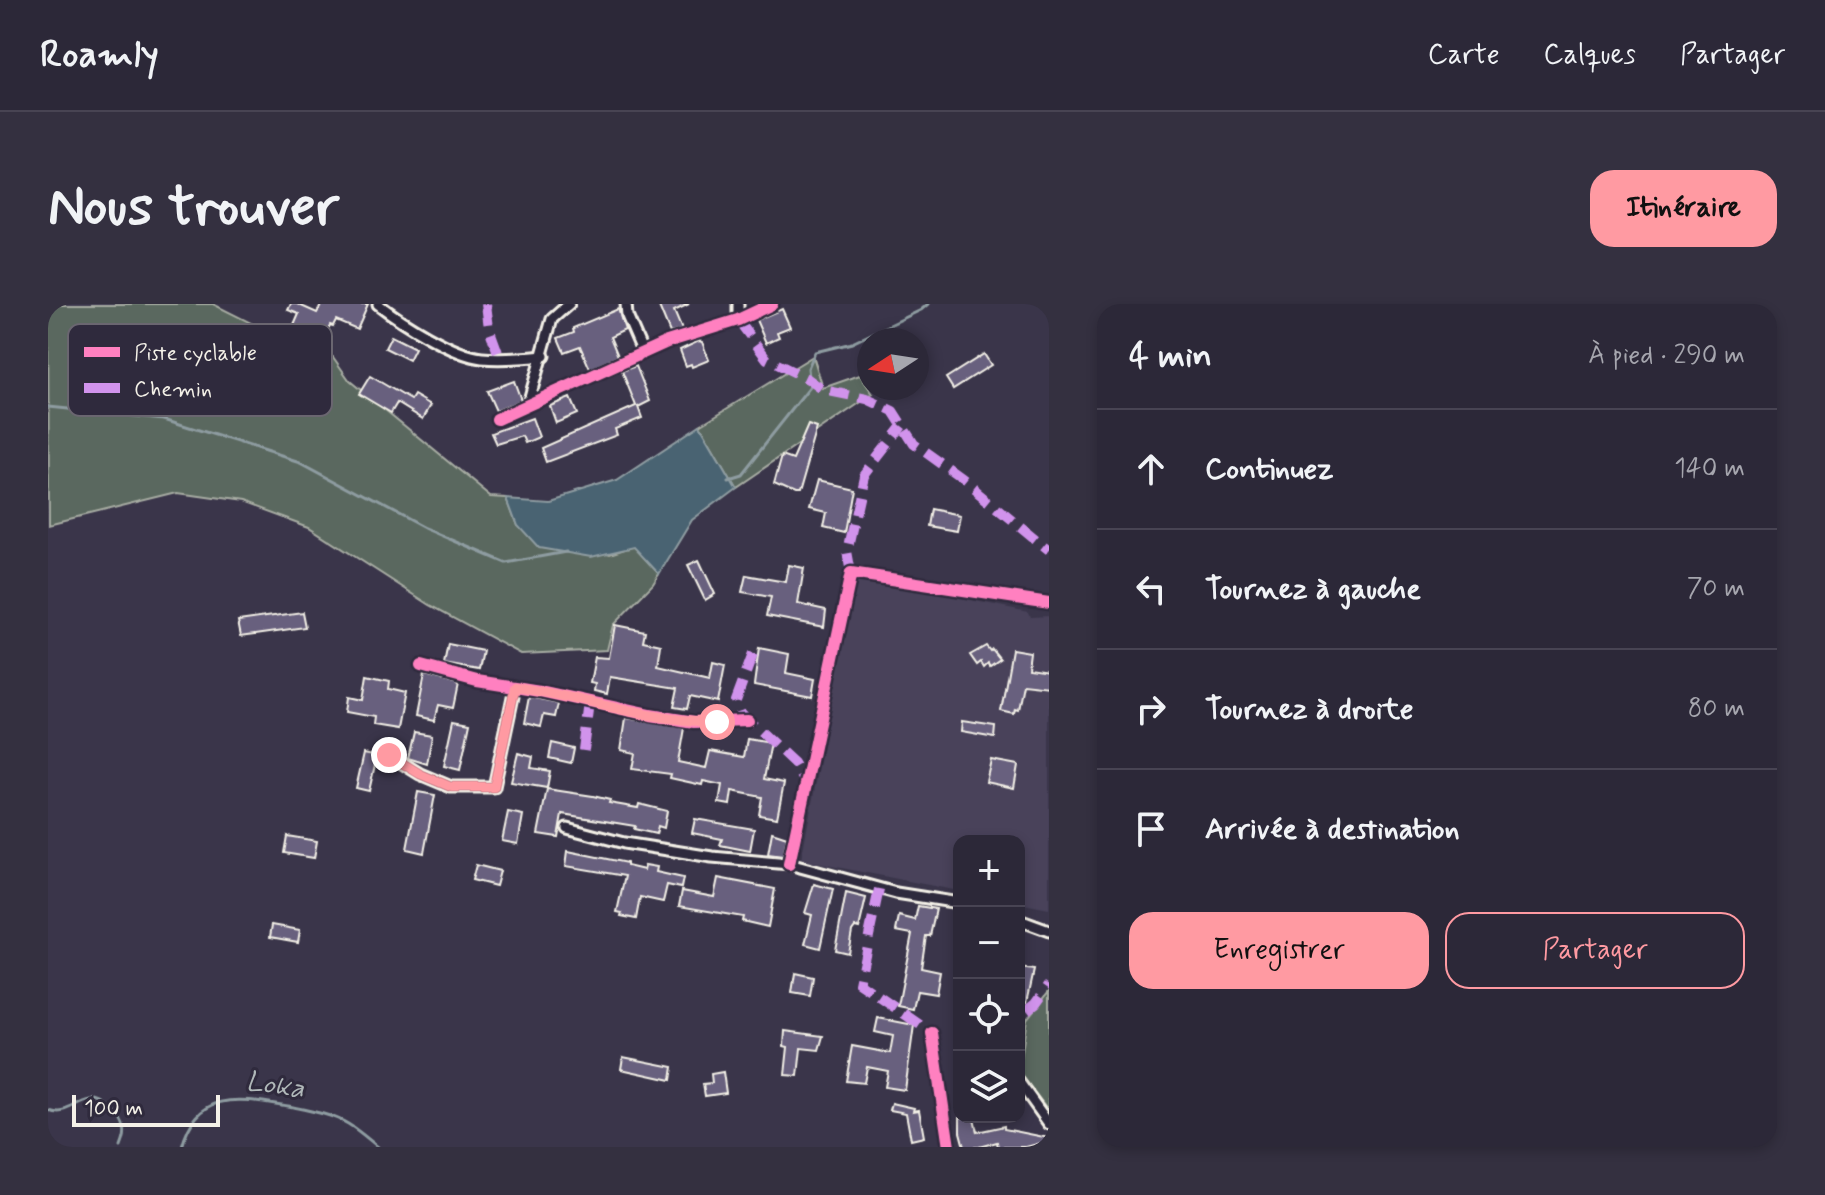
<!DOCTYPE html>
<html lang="fr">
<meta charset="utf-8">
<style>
:root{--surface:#2c2838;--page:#343040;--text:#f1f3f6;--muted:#a6a6ae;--line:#484453;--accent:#ff9aa2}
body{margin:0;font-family:Mynerve,sans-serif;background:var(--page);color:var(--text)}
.controls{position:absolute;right:24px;bottom:24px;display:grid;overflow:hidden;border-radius:16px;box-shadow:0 4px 12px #0003}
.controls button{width:72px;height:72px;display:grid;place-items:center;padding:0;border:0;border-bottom:2px solid var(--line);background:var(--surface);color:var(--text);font:40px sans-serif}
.compass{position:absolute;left:809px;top:24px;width:72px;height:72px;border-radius:50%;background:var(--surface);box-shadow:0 4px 12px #0003;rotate:258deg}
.scale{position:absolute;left:24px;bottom:20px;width:148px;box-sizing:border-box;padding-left:8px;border:4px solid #f4f1e8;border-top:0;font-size:22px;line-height:28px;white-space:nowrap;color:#f4f1e8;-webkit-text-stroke:6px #2f2a3d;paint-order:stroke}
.stop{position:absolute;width:24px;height:24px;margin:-18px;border:6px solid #ff9aa2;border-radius:50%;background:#fff}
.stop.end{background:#ff9aa2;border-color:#fff;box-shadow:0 2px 8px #0008}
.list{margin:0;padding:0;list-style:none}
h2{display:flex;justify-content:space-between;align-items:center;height:104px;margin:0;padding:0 32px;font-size:34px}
h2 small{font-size:26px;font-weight:400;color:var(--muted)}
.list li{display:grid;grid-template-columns:52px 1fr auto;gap:24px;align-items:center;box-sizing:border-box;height:120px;padding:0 32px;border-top:2px solid var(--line)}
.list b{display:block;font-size:30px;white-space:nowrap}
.list em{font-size:26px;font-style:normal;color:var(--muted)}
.actions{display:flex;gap:16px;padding:24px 32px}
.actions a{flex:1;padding:18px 0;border:2px solid var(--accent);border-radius:24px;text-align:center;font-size:28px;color:var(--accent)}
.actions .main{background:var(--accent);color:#111}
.icon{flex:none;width:44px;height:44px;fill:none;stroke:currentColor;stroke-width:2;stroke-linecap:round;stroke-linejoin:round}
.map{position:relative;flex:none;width:1001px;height:843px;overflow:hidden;border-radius:24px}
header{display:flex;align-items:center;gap:48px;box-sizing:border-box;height:112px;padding:0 40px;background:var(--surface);border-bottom:2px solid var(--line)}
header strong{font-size:38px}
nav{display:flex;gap:44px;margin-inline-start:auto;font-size:28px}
.intro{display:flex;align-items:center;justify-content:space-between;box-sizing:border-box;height:192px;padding:0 48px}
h1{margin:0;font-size:56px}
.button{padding:20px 36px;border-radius:24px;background:var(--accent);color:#111;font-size:28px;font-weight:700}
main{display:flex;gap:48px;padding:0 48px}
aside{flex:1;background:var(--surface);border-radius:24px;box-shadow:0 4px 12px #0003}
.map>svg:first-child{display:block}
.built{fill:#48425a}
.green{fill:#5a685e;stroke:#a7aca3;stroke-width:2}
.water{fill:#4a6372;stroke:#8e9ca1;stroke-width:2}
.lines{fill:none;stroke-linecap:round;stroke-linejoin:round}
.stream{stroke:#8e9ca1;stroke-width:3}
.building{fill:#68607e;stroke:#f4f1e8;stroke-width:2}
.minor-casing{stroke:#f4f1e8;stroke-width:15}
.minor{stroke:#2f2a3d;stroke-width:9}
.quiet{stroke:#d193ec;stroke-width:10;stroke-dasharray:20 10;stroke-linecap:butt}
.cycleway-casing{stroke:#2f2a3d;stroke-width:17}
.cycleway{stroke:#ff80c0;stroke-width:12}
.route{stroke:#ff9aa2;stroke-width:10}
.labels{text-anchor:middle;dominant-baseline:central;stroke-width:6;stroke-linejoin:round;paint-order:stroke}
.water-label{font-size:28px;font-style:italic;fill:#b0b8b9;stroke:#2f2a3d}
.key{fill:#2f2a3d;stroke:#6a6670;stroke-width:2}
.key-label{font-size:22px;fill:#f4f1e8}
</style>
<header>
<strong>Roamly</strong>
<nav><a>Carte</a><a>Calques</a><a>Partager</a></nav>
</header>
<div class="intro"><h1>Nous trouver</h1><a class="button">Itinéraire</a></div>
<main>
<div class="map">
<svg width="1001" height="843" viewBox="0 0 1001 843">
<rect width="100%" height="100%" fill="#3a354a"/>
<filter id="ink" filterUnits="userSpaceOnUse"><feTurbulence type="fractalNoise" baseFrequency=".0125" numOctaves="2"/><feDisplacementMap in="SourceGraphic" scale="16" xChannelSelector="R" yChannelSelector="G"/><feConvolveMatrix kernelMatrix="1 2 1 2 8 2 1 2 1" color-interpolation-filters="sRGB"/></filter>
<g filter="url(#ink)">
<path class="built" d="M808,272l172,36 2,5 19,-1v293l-30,-6v-62h-60v50l-158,-31z"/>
<g class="green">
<path d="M0,0h165l62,31 58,22 17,24 141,116 17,1 10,27 92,29 24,-8 25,28 -6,10 -40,41 -6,25 -86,4 -91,-49 -121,-78 -68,-25 -63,-9 -129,32z"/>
<path d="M765,52l10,32 37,-13 13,19 -137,93 -36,-62z"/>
<path d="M1001,687v120l-30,-39 8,-53z"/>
</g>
<path class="water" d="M652,121l36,62 -44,33 -33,54 -25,-27 -43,10 -52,-9 -21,-23 -10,-27 40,3 69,-21z"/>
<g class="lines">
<g class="stream">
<path d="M0,103l116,12 137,43 123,66 82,35 60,-11"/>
<path d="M680,174l13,-4 69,-87 -2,-19 7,-16 37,-9 69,-33 7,-6"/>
<path d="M0,806c18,7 27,-7 43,-10 13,-2 31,16 33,28 2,5 -1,14 -3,19"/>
<path d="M134,843c15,-58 57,-49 106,-41 19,4 43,8 60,18 10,6 20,15 30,23"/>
</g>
</g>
<g class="building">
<path d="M243,0h6l20,9 5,-9h46l-11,25 -21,-9 -3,6 -3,-1 -10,22 -28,-17 7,-16 -11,-4z"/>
<path d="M610,0h31l-15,7 8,19 -12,3z"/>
<path d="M570,5l7,21 -15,7 8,19 -28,13 -10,-23 -16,6 -6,-14 16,-6 -1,-4z"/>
<path d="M734,5l8,18 -13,5 2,5 -13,6 -10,-23z"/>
<path d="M343,32l24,12 -6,12 -24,-12z"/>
<path d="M651,37l3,1 7,18 -17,7 -1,-3 -5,2 -6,-16z"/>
<path d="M936,50l7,11 -38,24 -7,-11z"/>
<path d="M588,62l14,35 -12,6 4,11 -27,11 2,6 -71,27 -5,-14 95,-42 -14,-35z"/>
<path d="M322,72l41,24 3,-5 17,10 -8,14 -26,-16 -6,10 -32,-19z"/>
<path d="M466,77l7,19 -25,11 -9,-20z"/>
<path d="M522,94l7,16 -21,9 -6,-17z"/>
<path d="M484,114l7,19 -14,6 -3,-7 -26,8 -5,-11z"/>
<path d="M760,121l9,3 -19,66h-4l-20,-9 8,-29 11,4z"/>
<path d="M769,176l35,8 -8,45 -21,-5 3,-15 -17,-4z"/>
<path d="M882,205l30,6 -3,16 -30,-5z"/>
<path d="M651,256l16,34 -10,6 -17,-35z"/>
<path d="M741,261l15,3 -6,36 28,6 -2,17 -57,-11 4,-19 -29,-5 4,-17 40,7z"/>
<path d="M254,308l3,15 -64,9 -3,-15z"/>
<path d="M567,321l30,6 -2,10 18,4 -3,21 52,12 3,-16 12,3 -7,37 -28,-6 -3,13 -13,-2 4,-19 -68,-11 -3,17 -13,-3 1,-7 -5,-1 5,-26 14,1z"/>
<path d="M400,340l35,7 -4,19 -35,-6z"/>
<path d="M938,342l4,5 2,-2 8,10 -10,7 -2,-3 -4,4 -3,-5 -4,3 -7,-10z"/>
<path d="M711,344l30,6 -3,19 29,6 -3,17 -58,-11z"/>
<path d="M964,345l18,3 -2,16 21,3v16l-26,-3 -5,26 -3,-1 -1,5 -13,-3z"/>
<path d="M376,371l34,9 -5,24 -15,-3 -4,15 -18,-4z"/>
<path d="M319,372l22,5 -1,8 17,4 -7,36 -25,-4 1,-8 -27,-5 2,-15 14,3z"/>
<path d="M481,393l30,6 -3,14 -12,-2 -3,12 -17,-4z"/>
<path d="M578,414l58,10 -6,34 28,6 4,-17 34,6 3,-18 24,4 -7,36 20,4 -7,35 -18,-3 3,-18 -30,-6 -2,14 -11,-2 3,-18 -19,-4 -1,4 -32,-7 1,-4 -39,-5 3,-16 -14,-3z"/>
<path d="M406,416l16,3 -10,47 -16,-4z"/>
<path d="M914,418l34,5 -1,11 -34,-6z"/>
<path d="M366,428l18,3 -5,29 -19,-6z"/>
<path d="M504,439l22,5 -3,15 -22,-5z"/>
<path d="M316,449l13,3 -8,35 -13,-3z"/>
<path d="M470,449l15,4 -2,11 19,3 -3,17 -36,-6z"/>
<path d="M943,456l27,5 -4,23 -28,-6z"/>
<path d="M499,485l46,7 17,4 -1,3 29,5 1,-4 28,7 -3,17 -6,-2 -2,8 -22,-5 1,-3 -73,-12 -4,23 -20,-3z"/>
<path d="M370,488l17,3 -11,58 -17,-4z"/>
<path d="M460,508l15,3 -5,29 -16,-3z"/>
<path d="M647,515l59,10 -4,22 -30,-6 2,-6 -30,-6z"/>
<path d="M724,528l15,5 -4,19 -15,-2z"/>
<path d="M239,532l30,5 -3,17 -30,-5z"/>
<path d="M520,547l59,12v3l17,4 1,-5 12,2 -1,5 27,6 -2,10 -14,-3 -4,17 -23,-5 -4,22 -15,-3 1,-3 -5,-1 8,-36 -59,-10z"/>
<path d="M428,561l24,6 -4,15 -24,-6z"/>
<path d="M670,574l57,11 -7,38 -26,-6 1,-4 -64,-11 3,-15 32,6z"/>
<path d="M766,580l19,5 -13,59 -15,-4 7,-29 -7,-2z"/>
<path d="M798,589l20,5 -7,30 -4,-1 -3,4 -4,22 -13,-3z"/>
<path d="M870,602l18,3 -6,27h-4l-5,32 19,4 -4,22 -19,-3 -4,18 -15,-3 14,-72 -16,-3 3,-15 16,4z"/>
<path d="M224,621l28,5 -2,12 -28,-5z"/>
<path d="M971,664l15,2 -7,32 -8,-2z"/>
<path d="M747,669l18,4 -3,19 -18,-3z"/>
<path d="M830,714l36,7 -9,65 -20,-3 3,-16 -21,-4 -3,16 -18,-2 6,-35 38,7 3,-17 -18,-4z"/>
<path d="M737,727l38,5 -4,14 -18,-2 -3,28 -13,-1 3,-28 -4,-1z"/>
<path d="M575,753l50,10 -2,13 -50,-11z"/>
<path d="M675,768l3,21 -21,3 -2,-12 9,-1 -1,-9z"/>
<path d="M844,799l22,5 -1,3 6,-1 5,27 -13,3 -5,-27 -16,-3z"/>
<path d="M912,813l14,2 3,13 27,-6v3l45,9v3l-23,6h-28l-1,-5 -18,5h-15l-4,-15z"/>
</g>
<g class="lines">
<g class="minor-casing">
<g id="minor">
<path d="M330,0c23,18 75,51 104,54 20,2 42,0 62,-2"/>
<path d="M578,0l1,12 16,37"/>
<path d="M690,16v-16"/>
<path d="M480,100l24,-85 17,-15"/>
<path d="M449,115l170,-77 71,-22 34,-16"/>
<path d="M373,362l56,15 63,10 110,24 44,7 53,-2"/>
<path d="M341,451l31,19 31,13h43l21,-100"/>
<path d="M519,524l57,15 88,14 77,7 107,29 63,10"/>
<path d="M741,560l62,-291 198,30"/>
<path d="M971,616l30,11"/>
<path d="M884,729l17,114"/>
<path d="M971,778l30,42"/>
</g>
</g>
<use href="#minor" class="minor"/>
<g class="quiet">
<path d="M438,0l3,24 11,30"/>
<path d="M690,16l29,39 41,20 15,11 44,9 26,12 21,33 50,36 85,70"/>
<path d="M803,269l-4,-22 17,-76 38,-49"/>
<path d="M705,350l-17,46 4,12 54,51 12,21"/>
<path d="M536,446l6,-47"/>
<path d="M831,585l-20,94 73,50"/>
<path d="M979,706l9,-7 13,-18"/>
</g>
<g class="cycleway-casing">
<g id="cycleway">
<path d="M449,115l170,-77 71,-22 34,-16"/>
<path d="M373,362l56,15 63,10 110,24 44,7 53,-2"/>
<path d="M741,560l62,-291 198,30"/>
<path d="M884,729l17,114"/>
</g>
</g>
<use href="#cycleway" class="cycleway"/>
</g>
</g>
<g class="lines" filter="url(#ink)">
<path class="route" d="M341,451l31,19 31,13h43l21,-100c68,10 134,35 202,35"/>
</g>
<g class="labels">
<g class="water-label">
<text transform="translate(227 782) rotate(8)">Loka</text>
</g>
</g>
<rect x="20" y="20" width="264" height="92" rx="12" class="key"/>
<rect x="36" y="43" width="36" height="10" fill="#ff80c0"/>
<rect x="36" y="79" width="36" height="10" fill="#d193ec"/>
<g class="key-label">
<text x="86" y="56">Piste cyclable</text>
<text x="86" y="92">Chemin</text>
</g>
</svg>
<div class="controls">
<button>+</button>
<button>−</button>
<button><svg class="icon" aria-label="locate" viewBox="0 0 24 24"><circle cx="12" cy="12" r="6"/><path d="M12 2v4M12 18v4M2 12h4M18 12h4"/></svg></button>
<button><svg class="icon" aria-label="layers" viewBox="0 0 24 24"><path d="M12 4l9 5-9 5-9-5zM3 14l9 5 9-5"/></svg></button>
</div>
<svg class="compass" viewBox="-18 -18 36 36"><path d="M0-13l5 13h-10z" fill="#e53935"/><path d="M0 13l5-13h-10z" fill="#a6a6ae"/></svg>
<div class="scale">100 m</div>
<div class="stop" style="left:669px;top:418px"></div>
<div class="stop end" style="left:341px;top:451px"></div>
</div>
<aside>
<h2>4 min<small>À pied · 290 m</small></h2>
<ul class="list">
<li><svg class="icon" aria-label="ahead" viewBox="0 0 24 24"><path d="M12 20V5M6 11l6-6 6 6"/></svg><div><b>Continuez</b></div><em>140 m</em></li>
<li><svg class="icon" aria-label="left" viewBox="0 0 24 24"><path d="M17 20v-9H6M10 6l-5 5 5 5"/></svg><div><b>Tournez à gauche</b></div><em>70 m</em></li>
<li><svg class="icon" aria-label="right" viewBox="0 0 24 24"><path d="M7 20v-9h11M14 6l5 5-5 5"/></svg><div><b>Tournez à droite</b></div><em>80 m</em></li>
<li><svg class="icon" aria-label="arrive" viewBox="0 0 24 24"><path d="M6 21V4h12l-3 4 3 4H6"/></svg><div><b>Arrivée à destination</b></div></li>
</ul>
<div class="actions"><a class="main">Enregistrer</a><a>Partager</a></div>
</aside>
</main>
